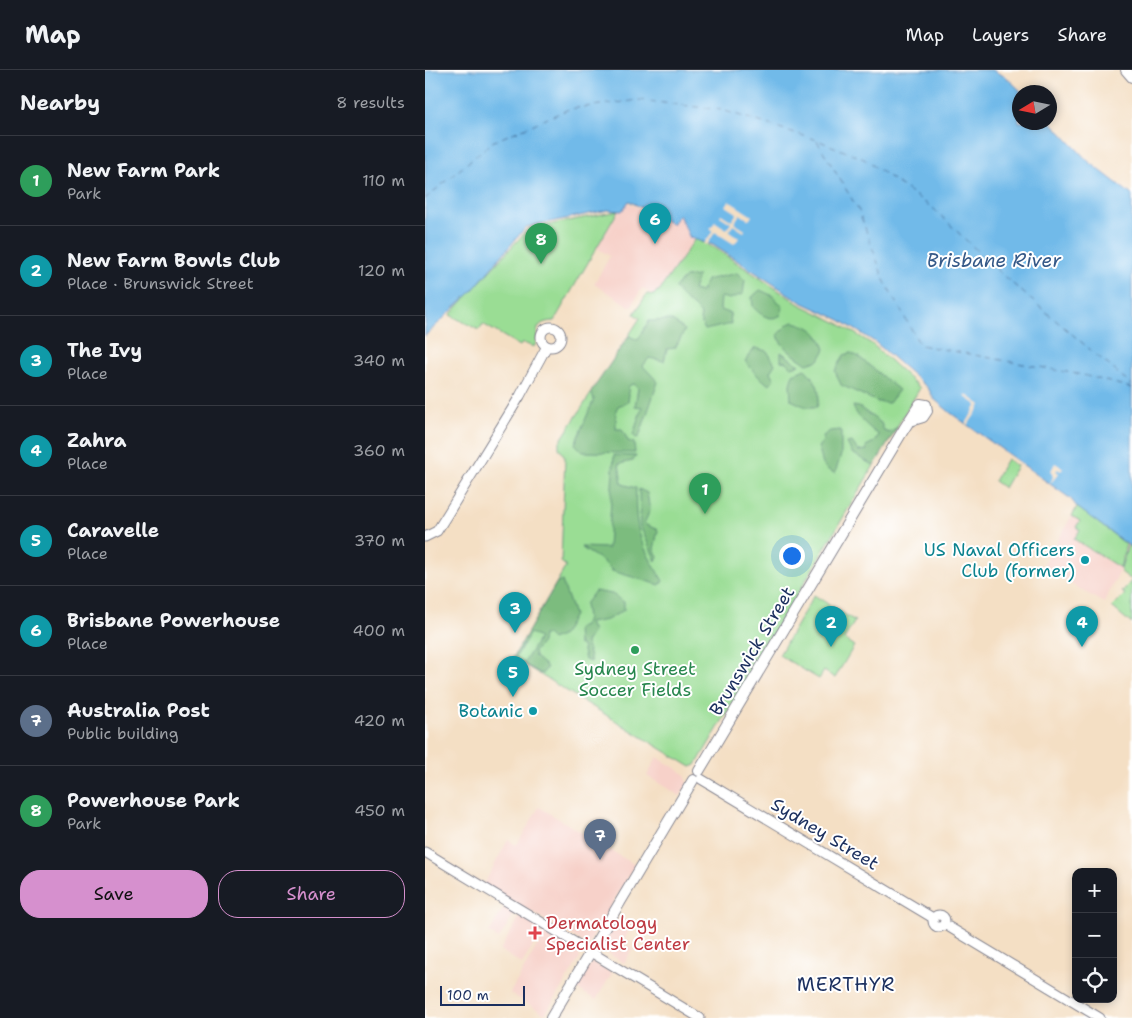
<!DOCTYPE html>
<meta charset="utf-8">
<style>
:root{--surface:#171b24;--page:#20242c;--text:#f1f3f6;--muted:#9ea1a6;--line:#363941;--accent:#d690ce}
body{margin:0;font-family:"Shantell Sans",sans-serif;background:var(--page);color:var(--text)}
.controls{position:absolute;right:15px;bottom:15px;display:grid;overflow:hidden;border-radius:10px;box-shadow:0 2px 8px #0003}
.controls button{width:45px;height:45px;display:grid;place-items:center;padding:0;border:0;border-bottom:1px solid var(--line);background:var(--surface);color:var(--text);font:25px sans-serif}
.compass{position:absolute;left:587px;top:15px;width:45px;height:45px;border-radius:50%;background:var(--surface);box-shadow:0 2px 8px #0003;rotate:260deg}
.scale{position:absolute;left:15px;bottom:12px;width:85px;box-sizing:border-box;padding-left:5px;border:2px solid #1b2f5e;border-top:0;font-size:14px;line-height:18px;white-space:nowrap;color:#1b2f5e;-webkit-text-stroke:4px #fff;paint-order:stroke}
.you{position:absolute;left:366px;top:485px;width:18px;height:18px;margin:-12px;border:4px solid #fff;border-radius:50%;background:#1a73e8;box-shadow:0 0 0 8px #1a73e833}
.badge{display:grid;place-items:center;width:32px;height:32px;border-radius:50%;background:var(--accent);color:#fff;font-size:16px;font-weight:700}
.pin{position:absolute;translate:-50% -41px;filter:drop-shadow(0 1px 2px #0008)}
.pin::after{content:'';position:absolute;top:26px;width:18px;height:15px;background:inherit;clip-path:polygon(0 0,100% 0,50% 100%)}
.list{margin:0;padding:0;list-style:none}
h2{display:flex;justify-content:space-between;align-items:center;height:65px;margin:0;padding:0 20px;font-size:21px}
h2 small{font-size:16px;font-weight:400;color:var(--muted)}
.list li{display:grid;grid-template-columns:32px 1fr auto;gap:15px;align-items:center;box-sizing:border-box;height:90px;padding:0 20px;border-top:1px solid var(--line)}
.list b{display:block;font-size:19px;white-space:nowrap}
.list p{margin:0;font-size:16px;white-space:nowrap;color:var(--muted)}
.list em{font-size:16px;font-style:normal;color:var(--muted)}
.actions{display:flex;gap:10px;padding:15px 20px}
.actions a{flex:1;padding:11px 0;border:1px solid var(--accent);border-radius:20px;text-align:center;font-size:18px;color:var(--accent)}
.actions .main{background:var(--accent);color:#111}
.icon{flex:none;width:28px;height:28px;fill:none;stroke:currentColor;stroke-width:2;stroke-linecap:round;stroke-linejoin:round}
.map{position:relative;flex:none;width:707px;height:948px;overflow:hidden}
header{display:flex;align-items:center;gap:30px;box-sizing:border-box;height:70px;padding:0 25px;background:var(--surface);border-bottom:1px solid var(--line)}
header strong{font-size:24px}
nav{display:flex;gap:28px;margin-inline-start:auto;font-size:18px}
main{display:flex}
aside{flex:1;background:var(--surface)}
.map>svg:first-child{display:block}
.built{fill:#f7d1c9}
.green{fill:#9add94;stroke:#5a8679}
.forest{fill:#7bbc7e;stroke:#4b766e;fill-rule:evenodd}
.water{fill:#71bae9;stroke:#4674a4}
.pier{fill:#f4dfc4}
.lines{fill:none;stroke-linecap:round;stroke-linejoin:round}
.ferry{stroke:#355988;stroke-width:1;stroke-dasharray:6 5;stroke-linecap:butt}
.minor-casing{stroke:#888791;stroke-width:11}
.major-casing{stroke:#888791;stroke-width:12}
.minor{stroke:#fff;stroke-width:9}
.major{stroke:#fff;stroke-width:10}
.culture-dot{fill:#0f9aa8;stroke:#fff;stroke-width:2}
.leisure-dot{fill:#2e9e5b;stroke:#fff;stroke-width:2}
.health-dot{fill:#e0444e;stroke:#fff;stroke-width:2}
.labels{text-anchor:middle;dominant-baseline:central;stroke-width:4;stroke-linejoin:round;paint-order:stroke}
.culture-label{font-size:18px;fill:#0d838f;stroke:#fff;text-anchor:end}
.street-label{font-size:18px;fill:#1b2f5e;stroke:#fff}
.leisure-label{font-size:18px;fill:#27864d;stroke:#fff}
.health-label{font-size:18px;fill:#be3a42;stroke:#fff;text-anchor:start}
.water-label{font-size:19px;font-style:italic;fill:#355988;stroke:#fff}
.neighbourhood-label{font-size:19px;letter-spacing:1px;fill:#1b2f5e;stroke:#fff}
</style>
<header>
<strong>Map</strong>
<nav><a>Map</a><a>Layers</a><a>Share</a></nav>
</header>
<main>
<aside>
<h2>Nearby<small>8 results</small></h2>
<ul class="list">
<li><span class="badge" style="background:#2e9e5b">1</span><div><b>New Farm Park</b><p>Park</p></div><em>110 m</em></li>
<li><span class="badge" style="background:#0f9aa8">2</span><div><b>New Farm Bowls Club</b><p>Place · Brunswick Street</p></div><em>120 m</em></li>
<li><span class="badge" style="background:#0f9aa8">3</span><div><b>The Ivy</b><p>Place</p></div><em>340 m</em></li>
<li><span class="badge" style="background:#0f9aa8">4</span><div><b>Zahra</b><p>Place</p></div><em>360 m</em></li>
<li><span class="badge" style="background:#0f9aa8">5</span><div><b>Caravelle</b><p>Place</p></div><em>370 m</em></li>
<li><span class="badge" style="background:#0f9aa8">6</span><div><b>Brisbane Powerhouse</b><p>Place</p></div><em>400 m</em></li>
<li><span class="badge" style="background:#5c6f8a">7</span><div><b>Australia Post</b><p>Public building</p></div><em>420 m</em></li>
<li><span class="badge" style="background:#2e9e5b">8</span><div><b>Powerhouse Park</b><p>Park</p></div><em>450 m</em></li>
</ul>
<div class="actions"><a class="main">Save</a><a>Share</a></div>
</aside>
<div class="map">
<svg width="707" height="948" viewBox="0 0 707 948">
<rect width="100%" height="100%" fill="#fff"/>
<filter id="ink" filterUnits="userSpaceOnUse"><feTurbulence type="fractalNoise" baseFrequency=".02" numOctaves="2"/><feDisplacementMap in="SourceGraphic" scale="10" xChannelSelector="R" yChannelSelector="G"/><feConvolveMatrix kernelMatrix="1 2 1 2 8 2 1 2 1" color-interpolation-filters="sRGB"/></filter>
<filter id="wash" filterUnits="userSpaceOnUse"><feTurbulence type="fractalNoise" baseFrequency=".0096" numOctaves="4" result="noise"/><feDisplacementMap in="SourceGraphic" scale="20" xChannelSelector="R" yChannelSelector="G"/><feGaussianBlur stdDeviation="1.12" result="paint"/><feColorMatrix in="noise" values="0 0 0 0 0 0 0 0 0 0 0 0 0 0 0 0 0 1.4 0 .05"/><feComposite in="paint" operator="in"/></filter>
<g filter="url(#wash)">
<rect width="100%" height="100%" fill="#f4dfc4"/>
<g class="built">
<path d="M202,132l45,22 7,-10 11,24 5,1 -36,53 -5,3 -12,-7 -11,19 -37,-23 16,-28 -15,-9 23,-36h4z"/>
<path d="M652,437l51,38 -6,21 -18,37 -62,-36z"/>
<path d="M232,687l28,17 2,10 -7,12 -33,-20z"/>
<path d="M114,737l96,58 -47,80 -104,-61 24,-44 8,5 2,-2z"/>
<path d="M80,836l10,6 -16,27 -10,-6z"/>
<path d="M96,845l22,14 -21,35 -22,-14z"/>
<path d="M194,848l13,7 -9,17 10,7 -9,14 -23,-14z"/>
<path d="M121,860l32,20 2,8 -35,56 -35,-21z"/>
<path d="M167,892l20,11 -16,27 -20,-12z"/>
</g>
<g class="green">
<path d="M193,141l-64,110c-24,1 -13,14 -20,26l-11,-4 -3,3 -37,-22 -4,6 -29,-15 78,-86z"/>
<path d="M270,169l21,10 83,55 39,19 34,21 48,44 -224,377 -5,2 -178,-109 53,-92 -5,-4 4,-105 -6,-9v-5l81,-125 -6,-4 13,-20 7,1 3,-4h2z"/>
<path d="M582,389l10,7 -13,22 -10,-7z"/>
<path d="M652,437l49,37 -6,24 -46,-29 6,-9 -4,-3 4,-6 -8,-5z"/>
<path d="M703,475l4,3v29l-2,2 -10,-8z"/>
<path d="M707,510v44l-20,-17 13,-13 -3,-2z"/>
<path d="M389,525l41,26 -11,18 10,7 -19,32 -11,-7 -5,8 -40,-24z"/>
</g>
<g class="forest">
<path d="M312,203l8,7 -2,14 -13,5 -9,-2 -1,13 10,3 1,11 -26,6 -5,-10 1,-6c-9,-10 -21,-16 -26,-27l10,-10 13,-1 -5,14 8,2 5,-12z"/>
<path d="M335,220l13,6 10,11 -2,8c-11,7 -20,0 -28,-8l-1,-10z"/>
<path d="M246,250l14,10 -10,18 -8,1 -3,12 -15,-3 -6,8 15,16 -19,55 -3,1 -3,-3 9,-28 -7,-1 3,-18 -2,-3 -4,-1 -4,3 1,8 -1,7 -10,4 -2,4v19h6l6,12 6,2 1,10 -52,-1 -8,-8 19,-45 -3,-7 38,-56 9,4 11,-19z"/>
<path d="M369,252c18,5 25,10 31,27l-6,11 -12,4c-11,-8 -27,-16 -29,-30l10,-10z"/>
<path d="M330,278l12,3 8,13 -5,8 4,7 -5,6 -12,-10 -12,-14z"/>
<path d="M356,282l18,13 -8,2 -4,-5 -6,-1z"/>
<path d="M426,283l8,4 40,33 -10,13 -11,-1 -37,-17 -6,-14 9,-16z"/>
<path d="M380,299c12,13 17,20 12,38h-11l-15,-7 -1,-16 3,-10z"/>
<path d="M428,336l6,1 22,16 3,8 6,2 8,-6 -24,39 -22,-13 -5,-10 5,-1 6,9 9,-1 -1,-4 8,-4 5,-7c-8,-5 -24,-20 -26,-29z"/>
<path d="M416,360v25l-6,18c-17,-6 -11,-13 -17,-26l5,-6v-5l7,-5z"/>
<path d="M189,385l22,1 -3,5 -14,3 3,20 14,4c-2,42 5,57 27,93l-3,4 -48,-14c-7,-11 -21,-16 -31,-24l27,1z"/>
<path d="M214,419l8,4 3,17 -6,14 14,6 -4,19 4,7 -2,5 -16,-35z"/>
<path d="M137,511l12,34 -11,20 -11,5 -5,-5h-4l-1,7 -8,10 1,5 12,10 -5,7 -29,-16 44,-76zM105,563l9,5 -15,25 -8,-6z"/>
<path d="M170,521l17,3 12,8v8l-17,10 -18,3 4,9 -7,10 5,20 -6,-2 -3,-14 -4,-2 -1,-15 7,-3 3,-8 -2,-14z"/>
</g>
<path class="water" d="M3,0h564l14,7 16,15h-3v30l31,-1 38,40 44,34v353l-55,-41 -6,-8 -119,-85 -18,-15 -6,-11 -53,-46 -35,-22 -39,-18 -88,-57 -23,-7 -11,-23 -7,9 -43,-23 -7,10 -14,-1 -82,17 -55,65 -46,44v-264z"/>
<g class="pier">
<path d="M304,131l23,15 -3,4 -9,-6 -6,9 11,7 -1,2 -11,-7 -4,6 10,7 -5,6 -19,-12 -8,13 -3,-1 9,-13 -3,-2 5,-7 12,7 4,-6 -11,-7 1,-2 11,7 5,-8 -11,-7z"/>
<path d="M540,324l16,11 -13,20 -2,-1 11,-19 -13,-9z"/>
<path d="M630,393l8,5 -2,3 -3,-2 -2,2 3,2 -9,11 3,-7 -2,-6z"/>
</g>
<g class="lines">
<g class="ferry">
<path d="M392,71l42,70 25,69 36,65 163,30 49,13"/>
<path d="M0,129l67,-57 77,-33 70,-9 83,10 95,30 47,19 70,50 66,64 132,112"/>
</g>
</g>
</g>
<g filter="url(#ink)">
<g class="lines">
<g class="minor-casing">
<g id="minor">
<circle cx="126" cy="267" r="10"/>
<path d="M0,467l12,-6 10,-16 73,-119 27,-50"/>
<path d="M276,709l232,139"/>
<path d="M0,782l275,166"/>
<circle cx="514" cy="851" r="6"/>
<path d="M519,854l156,94"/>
</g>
</g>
<g class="major-casing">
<g id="major">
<path d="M701,0l6,7"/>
<path d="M274,701l205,-342 16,-25 6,1 1,6 -4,6 -13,4"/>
<path d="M126,948l142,-238"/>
</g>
</g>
<use href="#minor" class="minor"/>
<use href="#major" class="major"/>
</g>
</g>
<g class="culture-dot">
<circle cx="660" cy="490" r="5"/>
<circle cx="108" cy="641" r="5"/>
</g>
<circle class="leisure-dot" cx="210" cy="580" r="5"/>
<path class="health-dot" d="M107.5 855.5h5v5h5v5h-5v5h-5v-5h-5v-5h5z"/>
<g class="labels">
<g class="culture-label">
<text x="650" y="480">US Naval Officers<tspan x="650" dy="21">Club (former)</tspan></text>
<text x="98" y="641">Botanic</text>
</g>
<g class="street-label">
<text transform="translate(327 581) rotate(-59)">Brunswick Street</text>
<text transform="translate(400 764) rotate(31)">Sydney Street</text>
</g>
<g class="leisure-label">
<text x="210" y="599">Sydney Street<tspan x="210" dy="21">Soccer Fields</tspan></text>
</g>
<g class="health-label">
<text x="121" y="853">Dermatology<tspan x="121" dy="21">Specialist Center</tspan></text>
</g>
<g class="water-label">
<text x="569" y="190">Brisbane River</text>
</g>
<g class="neighbourhood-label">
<text x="421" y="914">MERTHYR</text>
</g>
</g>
</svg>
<div class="controls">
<button>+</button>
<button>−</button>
<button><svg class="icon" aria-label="locate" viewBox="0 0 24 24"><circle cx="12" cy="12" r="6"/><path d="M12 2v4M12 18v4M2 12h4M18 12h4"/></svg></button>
</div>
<svg class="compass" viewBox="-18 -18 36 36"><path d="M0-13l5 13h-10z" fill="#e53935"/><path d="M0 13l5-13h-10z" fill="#9ea1a6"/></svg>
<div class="scale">100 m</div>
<div class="you"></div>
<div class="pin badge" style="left:280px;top:444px;background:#2e9e5b">1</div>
<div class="pin badge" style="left:406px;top:577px;background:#0f9aa8">2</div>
<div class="pin badge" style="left:90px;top:563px;background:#0f9aa8">3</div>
<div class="pin badge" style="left:657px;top:577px;background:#0f9aa8">4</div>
<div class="pin badge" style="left:88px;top:627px;background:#0f9aa8">5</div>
<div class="pin badge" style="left:230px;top:174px;background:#0f9aa8">6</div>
<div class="pin badge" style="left:175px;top:790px;background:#5c6f8a">7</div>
<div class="pin badge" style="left:116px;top:194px;background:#2e9e5b">8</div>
</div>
</main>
